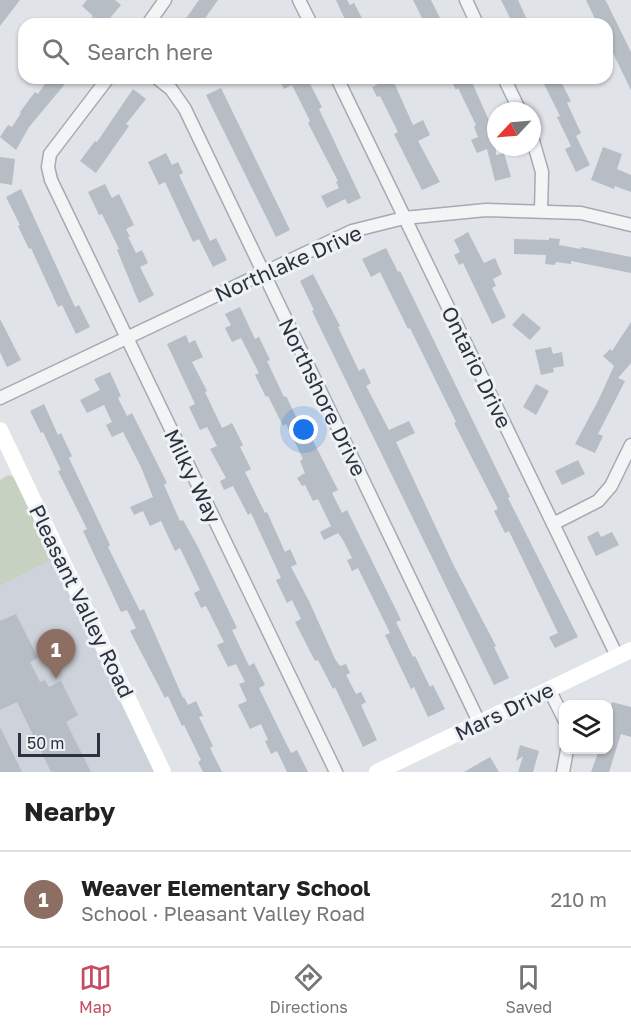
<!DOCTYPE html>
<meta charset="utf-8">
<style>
:root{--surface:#fff;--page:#f6f6f6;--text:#222;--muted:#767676;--line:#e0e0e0;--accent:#c54c64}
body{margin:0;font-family:"Golos Text",sans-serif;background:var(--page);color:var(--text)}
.controls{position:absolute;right:18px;bottom:18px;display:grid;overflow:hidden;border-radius:12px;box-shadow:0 2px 4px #0004}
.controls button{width:54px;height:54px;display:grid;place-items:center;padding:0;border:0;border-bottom:2px solid var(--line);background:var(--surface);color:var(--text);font:30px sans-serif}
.compass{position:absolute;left:487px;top:102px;width:54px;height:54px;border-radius:50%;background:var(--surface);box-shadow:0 2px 4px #0004;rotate:244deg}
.scale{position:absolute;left:18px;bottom:15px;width:82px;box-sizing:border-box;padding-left:6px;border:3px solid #29323e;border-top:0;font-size:16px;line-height:21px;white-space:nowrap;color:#29323e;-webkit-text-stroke:4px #eff2f5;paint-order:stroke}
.you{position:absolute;left:304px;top:430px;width:21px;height:21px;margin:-15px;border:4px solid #fff;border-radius:50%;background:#1a73e8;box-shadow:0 0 0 9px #1a73e833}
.badge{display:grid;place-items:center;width:39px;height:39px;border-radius:50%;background:var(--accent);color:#fff;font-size:20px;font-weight:700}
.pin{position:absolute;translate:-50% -50px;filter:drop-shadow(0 2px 3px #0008)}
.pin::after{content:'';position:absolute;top:32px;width:21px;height:18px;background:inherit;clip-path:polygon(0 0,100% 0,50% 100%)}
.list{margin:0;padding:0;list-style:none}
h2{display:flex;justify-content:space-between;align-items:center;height:78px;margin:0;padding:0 24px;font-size:26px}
h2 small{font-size:20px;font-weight:400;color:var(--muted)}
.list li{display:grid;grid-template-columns:39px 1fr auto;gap:18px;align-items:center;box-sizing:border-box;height:96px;padding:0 24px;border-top:2px solid var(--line)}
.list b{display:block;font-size:22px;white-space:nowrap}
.list p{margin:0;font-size:20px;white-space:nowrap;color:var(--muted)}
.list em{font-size:20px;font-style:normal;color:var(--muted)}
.icon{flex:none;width:33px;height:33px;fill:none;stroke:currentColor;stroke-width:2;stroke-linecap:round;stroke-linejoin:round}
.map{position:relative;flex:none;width:631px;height:772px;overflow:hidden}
.search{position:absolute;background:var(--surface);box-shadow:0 2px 4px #0004;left:18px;right:18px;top:18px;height:66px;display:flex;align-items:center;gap:15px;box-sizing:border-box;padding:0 21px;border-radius:18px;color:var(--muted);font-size:22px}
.sheet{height:174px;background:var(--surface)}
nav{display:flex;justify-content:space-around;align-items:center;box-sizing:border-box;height:84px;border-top:2px solid var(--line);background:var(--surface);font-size:16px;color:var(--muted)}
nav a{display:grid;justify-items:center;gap:3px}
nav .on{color:var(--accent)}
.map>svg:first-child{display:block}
.built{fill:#ced2da}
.green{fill:#c6d1c1}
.building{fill:#b7bdc4}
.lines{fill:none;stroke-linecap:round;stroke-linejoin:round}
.street-casing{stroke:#a5aab2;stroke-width:15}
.street{stroke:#f2f4f6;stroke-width:12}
.secondary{stroke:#fff;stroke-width:16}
.labels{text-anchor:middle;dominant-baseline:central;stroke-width:6;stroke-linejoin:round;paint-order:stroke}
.street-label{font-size:21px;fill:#29323e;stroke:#eff2f5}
</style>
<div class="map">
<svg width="631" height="772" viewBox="0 0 631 772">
<rect width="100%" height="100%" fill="#e0e3e8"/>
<path class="built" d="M55,558l102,214h-157v-186z"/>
<path class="green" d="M8,475l6,2 41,81 -55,28v-106z"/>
<g class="building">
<path d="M0,0h20l-20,26z"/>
<path d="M87,0h28l6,5 -16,19h-18l6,-8 -11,-10z"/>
<path d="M199,0h19l-17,24h-19z"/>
<path d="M336,0h11l3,5 4,-2 11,21h-18z"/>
<path d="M413,0h18l12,24h-18z"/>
<path d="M501,0h17l11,24h-16z"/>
<path d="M586,0h19l2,3 24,49v38l-24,-49v-17h-8l-2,-3v2z"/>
<path d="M49,78h21l-41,49 -13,23 -16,-13 8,-12 4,2 9,-14 -1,-1 15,-20 3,2z"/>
<path d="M286,78h21l15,29 -3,2 42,89 -13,6 -3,-5 -18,9 -6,-12 18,-8 -3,-6 2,-1 -30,-58 2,-2 -18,-36 -8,4 -4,-8z"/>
<path d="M375,78h17l21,47 10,-5 7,15 -12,6 22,41 -18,8 -28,-56 4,-2 -18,-36 -3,1 -5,-10 6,-3z"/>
<path d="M450,78h20l26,58v19l8,-2 7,24 -16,4 -8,-32 -10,4 -6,-13 7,-3 -4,-10 2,-2 -18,-37 -2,2z"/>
<path d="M541,78h18l12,23 -4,2 14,30 -5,3 14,29 -14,7 -11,-23 6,-3 -14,-29 3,-1z"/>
<path d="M221,88l69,142 -14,7 -70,-142z"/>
<path d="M133,89l13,10 -20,25 3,2 -33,47 -16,-12 15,-20 2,1z"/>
<path d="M603,147l19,7 -5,15 14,6v17l-16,-6 -1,3 -23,-9z"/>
<path d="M166,153l6,12 6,-3 5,11 -4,2 31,66 6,-3 11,22 -14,7 -14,-28 -6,3 -28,-60 -6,3 -11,-23z"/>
<path d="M0,157l15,2 -3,26 -12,-2z"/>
<path d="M105,184l7,14 7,-4 15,31 -8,4 4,8h-2l8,16 6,-3 6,13 -8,4 14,28 -15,8 -22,-53 2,-1 -17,-35 -3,1 -11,-23z"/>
<path d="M21,189l54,118 4,-2 11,22 -14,7 -14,-29 -4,2 -27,-59 -2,1 -11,-23 2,-1 -14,-28z"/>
<path d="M468,232l16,31 11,-5 7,16 -9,5 3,7 -4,2 14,29 -14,7 -29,-61 -4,2 -5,-10 6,-3 -6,-12z"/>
<path d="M549,238l11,1 -1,6 22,4v-2l50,10v16l-60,-12v3l-15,-2 -1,3 -10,-1 1,-9 -32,-1v-15l35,1z"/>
<path d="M386,248l12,24 2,-1 110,226 -2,1 70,139 -23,11 -6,-11 9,-4 -49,-102 -4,2 -11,-22 4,-2 -44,-86 2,-1 -46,-94 -2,1 -28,-57 -9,5 -9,-18z"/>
<path d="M313,274l27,52 -2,1 21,44 5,-3 7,15 -5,3 23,44 20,-9 6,12 -19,9 58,124 42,80 -2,1 15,31 -15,7 -182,-374 2,-1 -14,-29z"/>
<path d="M240,307l15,32 4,-2 11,23 -3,1 17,36 2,-1 14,29 4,-2 34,67 -6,3 10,20 5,-3 54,110 -5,2 17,35 2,-1 15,31 3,-2 12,24 -17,8 -14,-30 -3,2 -26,-54 5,-2 -32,-65 -6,3 -5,-11 5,-2 -9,-18 -5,-7 -14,7 -4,-8 11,-6 -13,-27 -5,2 -8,-16 -3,1 -5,-8 8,-5 -5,-12 3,-2 -17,-35 -3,2 -15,-30 -2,1 -11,-22 4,-2 -18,-35 -9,4 -7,-14 6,-3 -6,-11z"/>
<path d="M523,313l18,15 -11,12 -18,-15z"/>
<path d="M0,319l21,41 -14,7 -7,-15z"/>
<path d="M631,322v41l-13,15 7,3 -27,53 5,2 -8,17 -20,-9 23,-43 16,-35 -11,-10 7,-7 2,2z"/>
<path d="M186,335l3,8 6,-3 8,17 -11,5 15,29 -2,1 17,36 10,-5 11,22 -3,2 11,22 -6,3 20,41 2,-1 18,40 5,-3 7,15 -6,3 18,34 26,58 5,7 6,-2 4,9 -4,2 10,19 5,-2 5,10 -5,3 16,35 -14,7 -28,-60 -2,2 -15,-29 -3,1 -20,-39 6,-3 -9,-19 -5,3 -11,-23 5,-2 -30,-65 -3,2 -15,-29 -9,4 -4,-9 6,-3 -16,-29 7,-3 -10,-19 -7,3 -11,-23 6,-3 -28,-60z"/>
<path d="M551,347l2,7 9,-2 2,14 -11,2 1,4 -13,3 -6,-25z"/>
<path d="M110,372l11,24 -3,2 9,18 5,-3 35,70 -3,2 16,36 3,-1 15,27 39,81 -5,2 17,36 5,-3 11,22 -6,3 17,35 15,30 6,-3 11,22h-21l-10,-21 -6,3 -6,-13 3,-1 -7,-16 -11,5 -12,-24 9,-4 -8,-17 6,-2 -9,-18 -8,3 -11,-22 7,-3 -18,-36 -5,2 -7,-15 6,-3 -20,-42 -5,3 -14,-30 -11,5 -7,-15 -9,4 -4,-8 23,-10 -12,-30 -18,-35 -11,5 -6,-12 6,-3 -8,-17 -17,8 -7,-13 20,-10 -6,-11z"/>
<path d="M536,384l13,7 -13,24 -13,-8z"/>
<path d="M44,404l14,31 3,-2 11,23 -3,2 41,87 -2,2 32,64 4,-2 39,89 1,-1 4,8 8,-4 7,15 -4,1 14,29 -3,2 12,24h-19l-5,-10 3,-2 -17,-35 -2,1 -14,-30 -3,2 -35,-67 6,-3 -9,-18 -6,2 -38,-81 4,-2 -29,-58 3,-1 -18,-38 -2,1 -11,-22z"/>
<path d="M578,460l7,14 -23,11 -7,-14z"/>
<path d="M598,531l3,6 11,-5 7,13 -23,11 -9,-19z"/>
<path d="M16,614l22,44 -8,4 10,20 5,-2 4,7 12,-6 17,34 -12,7 25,50h-40l-34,-70 -17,8v-89z"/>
<path d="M612,702l19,5v30l-10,-3 -12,38h-18l8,-22h10v-33z"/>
<path d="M0,727l22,45h-22z"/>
<path d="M520,745l19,6 -6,21h-15l5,-16 -7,5z"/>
<path d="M490,757l9,15h-35z"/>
</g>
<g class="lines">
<g class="street-casing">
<g id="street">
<path d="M299,0l12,24"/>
<path d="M466,0l11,24"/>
<path d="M148,24l17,-24"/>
<path d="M108,78l-58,76 -2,13 3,13 285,592"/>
<path d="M157,78l14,11 14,20 294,613"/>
<path d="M337,78l280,578"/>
<path d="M504,78l16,33"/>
<path d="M532,137l10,35 -1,39"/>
<path d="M0,398l352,-167 52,-13 82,-8 95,3 50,12"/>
<path d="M553,524l45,-23 13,-15 20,-41"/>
<path d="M549,689l15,30"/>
<path d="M563,772l4,-22"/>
</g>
</g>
<use href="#street" class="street"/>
<g class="secondary">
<path d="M0,430l163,342"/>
<path d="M377,772l254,-122"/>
</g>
</g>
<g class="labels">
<g class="street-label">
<text transform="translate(288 263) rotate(-24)">Northlake Drive</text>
<text transform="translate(477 367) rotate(64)">Ontario Drive</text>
<text transform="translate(323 397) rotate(64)">Northshore Drive</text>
<text transform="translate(193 476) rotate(64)">Milky Way</text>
<text transform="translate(82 601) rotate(64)">Pleasant Valley Road</text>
<text transform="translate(504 711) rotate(-26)">Mars Drive</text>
</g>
</g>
</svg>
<div class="controls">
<button><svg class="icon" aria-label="layers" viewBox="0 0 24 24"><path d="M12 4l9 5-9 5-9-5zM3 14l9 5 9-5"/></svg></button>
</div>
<svg class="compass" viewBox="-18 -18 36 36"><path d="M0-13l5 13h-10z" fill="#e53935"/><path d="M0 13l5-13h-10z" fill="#767676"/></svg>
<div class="scale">50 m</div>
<div class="you"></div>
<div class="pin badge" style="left:56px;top:679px;background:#8d6e63">1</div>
<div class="search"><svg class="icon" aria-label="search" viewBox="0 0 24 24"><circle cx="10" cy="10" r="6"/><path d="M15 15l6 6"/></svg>Search here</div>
</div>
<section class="sheet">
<h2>Nearby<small></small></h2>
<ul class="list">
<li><span class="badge" style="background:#8d6e63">1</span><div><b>Weaver Elementary School</b><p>School · Pleasant Valley Road</p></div><em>210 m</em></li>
</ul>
</section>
<nav>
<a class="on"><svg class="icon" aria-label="map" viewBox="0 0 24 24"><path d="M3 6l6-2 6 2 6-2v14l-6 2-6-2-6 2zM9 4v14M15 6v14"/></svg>Map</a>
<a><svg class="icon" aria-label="directions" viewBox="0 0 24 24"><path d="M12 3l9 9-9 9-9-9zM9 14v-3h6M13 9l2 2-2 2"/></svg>Directions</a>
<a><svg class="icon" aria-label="saved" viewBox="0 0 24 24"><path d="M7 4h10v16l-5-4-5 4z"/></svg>Saved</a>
</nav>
